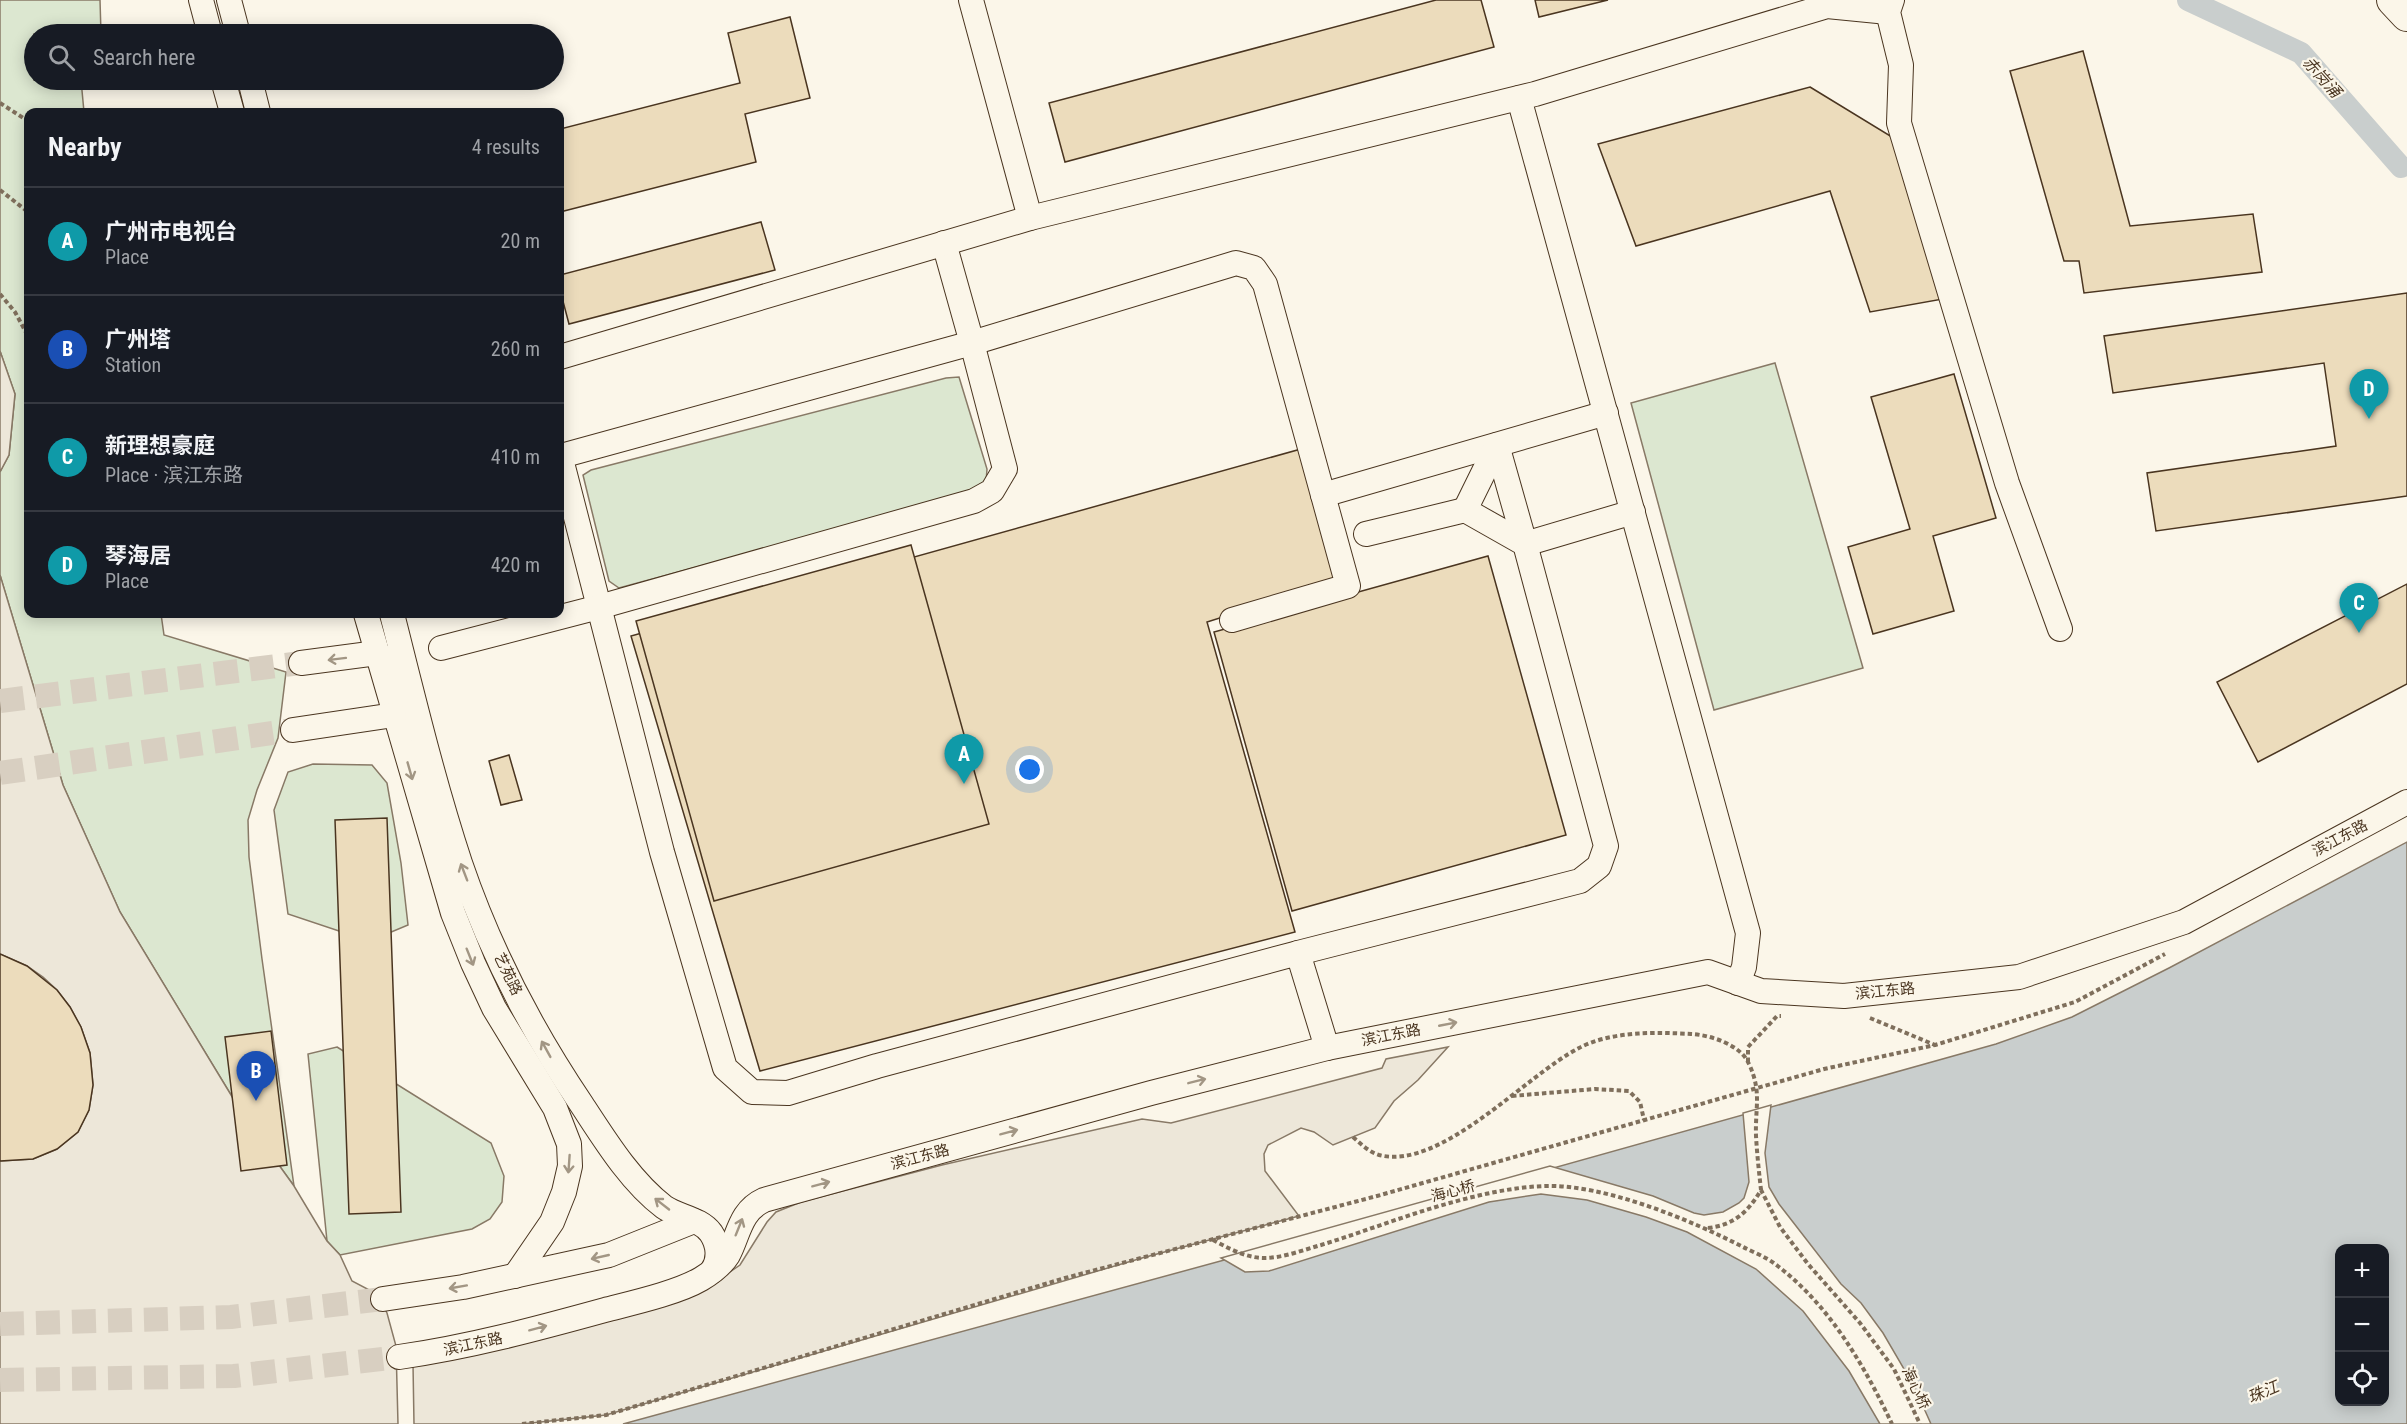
<!DOCTYPE html>
<meta charset="utf-8">
<style>
:root{--surface:#171b24;--page:#20242c;--text:#f1f3f6;--muted:#9ea1a6;--line:#363941;--accent:#0b8043}
body{margin:0;font-family:"Roboto Condensed","Noto Sans SC",sans-serif;background:var(--page);color:var(--text)}
.controls{position:absolute;right:18px;bottom:18px;display:grid;overflow:hidden;border-radius:12px;box-shadow:0 3px 15px #0003}
.controls button{width:54px;height:54px;display:grid;place-items:center;padding:0;border:0;border-bottom:2px solid var(--line);background:var(--surface);color:var(--text);font:30px sans-serif}
.you{position:absolute;left:1030px;top:770px;width:21px;height:21px;margin:-15px;border:4px solid #fff;border-radius:50%;background:#1a73e8;box-shadow:0 0 0 9px #1a73e833}
.badge{display:grid;place-items:center;width:39px;height:39px;border-radius:50%;background:var(--accent);color:#fff;font-size:20px;font-weight:700}
.pin{position:absolute;translate:-50% -50px;filter:drop-shadow(0 2px 3px #0008)}
.pin::after{content:'';position:absolute;top:32px;width:21px;height:18px;background:inherit;clip-path:polygon(0 0,100% 0,50% 100%)}
.list{margin:0;padding:0;list-style:none}
h2{display:flex;justify-content:space-between;align-items:center;height:78px;margin:0;padding:0 24px;font-size:26px}
h2 small{font-size:20px;font-weight:400;color:var(--muted)}
.list li{display:grid;grid-template-columns:39px 1fr auto;gap:18px;align-items:center;box-sizing:border-box;height:108px;padding:0 24px;border-top:2px solid var(--line)}
.list b{display:block;font-size:22px;white-space:nowrap}
.list p{margin:0;font-size:20px;white-space:nowrap;color:var(--muted)}
.list em{font-size:20px;font-style:normal;color:var(--muted)}
.icon{flex:none;width:33px;height:33px;fill:none;stroke:currentColor;stroke-width:2;stroke-linecap:round;stroke-linejoin:round}
.map{position:relative;flex:none;width:2407px;height:1424px;overflow:hidden}
.search{position:absolute;background:var(--surface);box-shadow:0 3px 15px #0003;left:24px;top:24px;width:540px;height:66px;display:flex;align-items:center;gap:15px;box-sizing:border-box;padding:0 21px;border-radius:33px;color:var(--muted);font-size:22px}
.panel{position:absolute;background:var(--surface);box-shadow:0 3px 15px #0003;left:24px;top:108px;width:540px;height:510px;border-radius:12px}
.map>svg:first-child{display:block}
.green{fill:#dce7d0;stroke:#887966;stroke-width:1.5}
.parking{fill:#ede7d9;stroke:#887966;stroke-width:1.5}
.water{fill:#c9cecd;stroke:#887966;stroke-width:1.5;fill-rule:evenodd}
.pier{fill:#fbf6e9;stroke:#887966;stroke-width:1.5}
.lines{fill:none;stroke-linecap:round;stroke-linejoin:round}
.canal{stroke:#c9cecd;stroke-width:22}
.building{fill:#ecdcbc;stroke:#4a3520;stroke-width:1.5}
.minor-tunnel{stroke:#d8cfc1;stroke-width:24;stroke-dasharray:24 12;stroke-linecap:butt}
.minor-casing{stroke:#4a3520;stroke-width:26}
.major-casing{stroke:#4a3520;stroke-width:34}
.path{stroke:#7f6f5c;stroke-width:4;stroke-dasharray:4.5 3;stroke-linecap:butt}
.minor{stroke:#fbf6e9;stroke-width:24}
.major{stroke:#fbf6e9;stroke-width:32}
.oneway{stroke:#a29684}
.labels{text-anchor:middle;dominant-baseline:central;stroke-width:4.5;stroke-linejoin:round;paint-order:stroke}
.street-label{font-size:15px;fill:#4a3520;stroke:#fbf6e9}
.water-label{font-size:16px;font-style:italic;fill:#4a3520;stroke:#fbf6e9}
</style>
<div class="map">
<svg width="2407" height="1424" viewBox="0 0 2407 1424">
<rect width="100%" height="100%" fill="#fbf6e9"/>
<g class="green">
<path d="M0,0h100l1,34h-67v46h47l3,32h-56v502h133l3,21 122,37 -8,66 -21,52 -9,30 1,37 13,102 32,227 -49,-68 -125,-206 -57,-127 -63,-210v-103l9,-17 6,-61 -15,-43z"/>
<path d="M1775,363l88,305 -149,42 -83,-307z"/>
<path d="M959,377l28,92 -1,13 -5,8 -362,98 -10,-7 -26,-106 8,-5 355,-92z"/>
<path d="M313,764l59,1 15,18 14,80 7,62 -31,13 -29,-4 -60,-20 -14,-104 14,-38z"/>
<path d="M337,1047l154,96 13,33 -2,26 -12,17 -18,10 -132,26 -13,-14 -19,-187z"/>
</g>
<g class="parking">
<path d="M0,351l15,43 -6,61 -9,17z"/>
<path d="M0,575l63,210 57,127 125,206 49,68 33,55 13,14 12,26 25,13 10,19 9,33 2,78h-398v-263l33,-2 24,-10 21,-17 11,-22 4,-25 -3,-32 -9,-26 -11,-20 -13,-17 -14,-13 -16,-11 -27,-12z"/>
<path d="M1448,1047l-30,33 -24,21 -19,27 -42,17 -19,-13 -13,-4 -33,17 -4,9 1,17 34,45 -157,42 -536,157 -84,9h-108l-1,-60 289,-73 38,-26 27,-43 9,-10 25,-10 141,-37 200,-46 29,4 211,-55 4,-9z"/>
</g>
<path class="water" d="M2407,842v582h-1784l649,-177 724,-203 76,-27 97,-49zM2340,1248h44v154h-44z"/>
<path class="pier" d="M1771,1105l-6,48 4,34 10,17 62,80 20,19 22,30 31,53 17,38h-51l-31,-53 -46,-60 -47,-42 -69,-37 -41,-15 -59,-17 -46,-6 -52,8 -220,69 -24,1 -24,-14 329,-92 103,30 41,17 10,2 19,-3 16,-9 5,-5 5,-16 -6,-69z"/>
<g class="lines">
<path class="canal" d="M2188,0l113,53 100,114"/>
</g>
<g class="building">
<path d="M1436,0h45l13,47 -429,115 -16,-59z"/>
<path d="M1535,0h73l-69,17z"/>
<path d="M790,17l20,81 -65,16 11,48 -196,50v-83l180,-46 -12,-50z"/>
<path d="M2083,51l47,175 123,-12 9,58 -178,21 -5,-32h-15l-54,-190z"/>
<path d="M1810,87l82,50 51,162 -73,13 -40,-121 -194,55 -38,-102z"/>
<path d="M761,222l14,48 -206,54 -9,-34v-15z"/>
<path d="M2407,293v203l-251,35 -9,-58 189,-27 -12,-83 -211,30 -9,-57z"/>
<path d="M1954,374l42,144 -63,18 21,75 -81,23 -25,-87 62,-18 -39,-132z"/>
<path d="M1301,449l39,131 -133,42 88,310 -535,139 -129,-435z"/>
<path d="M911,545l78,279 -275,77 -78,-280z"/>
<path d="M1488,556l78,279 -274,76 -78,-279z"/>
<path d="M2407,584v100l-149,78 -41,-80z"/>
<path d="M509,755l13,45 -21,5 -12,-44z"/>
<path d="M387,818l14,394 -52,2 -14,-394z"/>
<path d="M0,954l27,12 30,24 13,17 11,20 9,26 3,32 -4,25 -11,22 -21,17 -24,10 -33,2z"/>
<path d="M271,1031l16,134 -46,6 -16,-134z"/>
</g>
<g class="lines">
<g class="minor-tunnel">
<path d="M0,701l301,-38"/>
<path d="M0,773l293,-43"/>
<path d="M0,1324l231,-7 152,-18"/>
<path d="M0,1380l234,-4 165,-19"/>
</g>
<g class="minor-casing">
<g id="minor">
<path d="M201,0l9,34"/>
<path d="M229,0l9,34"/>
<path d="M971,0l59,218"/>
<path d="M1892,0l-4,12 13,53 -2,58 108,360 53,146"/>
<path d="M223,80l9,32"/>
<path d="M250,80l8,32"/>
<path d="M1519,98l229,835 -4,34 -6,16"/>
<path d="M944,243l28,100 264,-80 18,5 11,16 83,302 -116,34"/>
<path d="M560,357l470,-139 505,-124 292,-88 61,6"/>
<path d="M1497,445l28,99 108,-32"/>
<path d="M560,455l102,397 63,216 27,24 36,1 89,-27 421,-113 29,95"/>
<path d="M1323,495l283,-82"/>
<path d="M1366,534l99,-24"/>
<path d="M366,614l87,299 20,50 21,45 61,100 14,36 1,22 -6,26 -12,30 -37,54"/>
<path d="M392,614c21,83 41,167 68,249 29,85 72,168 122,242 23,35 48,76 82,102 14,10 36,11 47,26 8,12 9,27 1,38"/>
<path d="M441,648l158,-41 375,-106 18,-10 13,-22 -33,-126 -411,113"/>
<path d="M301,663l76,-10 12,10"/>
<path d="M293,730l101,-15"/>
<path d="M1298,953l282,-72 19,-15 7,-20 -81,-302 -60,-34 32,-65"/>
<path d="M383,1299l80,-12 146,-32 85,-34"/>
<path d="M399,1357c70,-10 137,-28 206,-47 27,-7 72,-17 96,-31 10,-6 20,-13 27,-24 11,-21 12,-44 36,-55l387,-107 176,-45 381,-76 53,19 83,5 175,-19 165,-55 223,-120"/>
</g>
</g>
<g class="major-casing">
<path id="major" d="M2393,0l14,15"/>
</g>
<g class="path">
<path d="M0,103l28,18"/>
<path d="M0,190l28,22"/>
<path d="M0,294l15,18 13,24"/>
<path d="M1870,1018l65,27"/>
<path d="M1748,1062v-15l29,-31h4"/>
<path d="M1512,1096l83,-7 34,2 11,11 4,18"/>
<path d="M1353,1137c8,7 16,15 26,18 62,16 147,-80 200,-107 32,-17 77,-16 112,-14 20,1 50,11 58,30 13,28 6,43 7,72 1,18 3,36 5,54"/>
<path d="M1708,1228c26,-3 40,-16 53,-38l19,37 28,37 52,59 34,46 26,55"/>
<path d="M1213,1240c15,8 33,18 51,18 19,0 39,-8 57,-13 42,-13 83,-29 125,-41 32,-9 66,-17 99,-18 59,-2 146,34 198,61 10,5 23,10 32,17 54,40 89,101 117,160"/>
<path d="M522,1424l84,-9 459,-137 312,-82 447,-127 111,-24 140,-43 90,-48"/>
</g>
<use href="#minor" class="minor"/>
<use href="#major" class="major"/>
</g>
<defs><path id="oneway-shaft" d="M-6 0H5M1.5-3L5.5 0L1.5 3" fill="none" stroke-width="1.6" stroke-linecap="round" stroke-linejoin="round" transform="scale(1.5)"/></defs>
<g class="oneway">
<use href="#oneway-shaft" transform="translate(337 659) rotate(173)"/>
<use href="#oneway-shaft" transform="translate(410 771) rotate(74)"/>
<use href="#oneway-shaft" transform="translate(464 872) rotate(-111)"/>
<use href="#oneway-shaft" transform="translate(470 957) rotate(68)"/>
<use href="#oneway-shaft" transform="translate(1448 1024) rotate(-11)"/>
<use href="#oneway-shaft" transform="translate(546 1049) rotate(-119)"/>
<use href="#oneway-shaft" transform="translate(1197 1081) rotate(-14)"/>
<use href="#oneway-shaft" transform="translate(1009 1132) rotate(-15)"/>
<use href="#oneway-shaft" transform="translate(569 1164) rotate(94)"/>
<use href="#oneway-shaft" transform="translate(821 1184) rotate(-15)"/>
<use href="#oneway-shaft" transform="translate(662 1204) rotate(-142)"/>
<use href="#oneway-shaft" transform="translate(739 1227) rotate(-68)"/>
<use href="#oneway-shaft" transform="translate(600 1257) rotate(167)"/>
<use href="#oneway-shaft" transform="translate(458 1287) rotate(170)"/>
<use href="#oneway-shaft" transform="translate(538 1328) rotate(-15)"/>
</g>
<g class="labels">
<g class="street-label">
<text transform="translate(2340 838) rotate(-28)">滨江东路</text>
<text transform="translate(508 974) rotate(64)">艺苑路</text>
<text transform="translate(1885 991) rotate(-6)">滨江东路</text>
<text transform="translate(1391 1035) rotate(-11)">滨江东路</text>
<text transform="translate(920 1157) rotate(-15)">滨江东路</text>
<text transform="translate(1453 1191) rotate(-15)">海心桥</text>
<text transform="translate(473 1344) rotate(-12)">滨江东路</text>
<text transform="translate(1916 1388) rotate(64)">海心桥</text>
</g>
<g class="water-label">
<text transform="translate(2322 77) rotate(48)">赤岗涌</text>
<text transform="translate(2263 1392) rotate(-23)">珠江</text>
</g>
</g>
</svg>
<div class="controls">
<button>+</button>
<button>−</button>
<button><svg class="icon" aria-label="locate" viewBox="0 0 24 24"><circle cx="12" cy="12" r="6"/><path d="M12 2v4M12 18v4M2 12h4M18 12h4"/></svg></button>
</div>
<div class="you"></div>
<div class="pin badge" style="left:964px;top:784px;background:#0f9aa8">A</div>
<div class="pin badge" style="left:256px;top:1101px;background:#1a4fb4">B</div>
<div class="pin badge" style="left:2359px;top:633px;background:#0f9aa8">C</div>
<div class="pin badge" style="left:2369px;top:419px;background:#0f9aa8">D</div>
<div class="search"><svg class="icon" aria-label="search" viewBox="0 0 24 24"><circle cx="10" cy="10" r="6"/><path d="M15 15l6 6"/></svg>Search here</div>
<section class="panel">
<h2>Nearby<small>4 results</small></h2>
<ul class="list">
<li><span class="badge" style="background:#0f9aa8">A</span><div><b>广州市电视台</b><p>Place</p></div><em>20 m</em></li>
<li><span class="badge" style="background:#1a4fb4">B</span><div><b>广州塔</b><p>Station</p></div><em>260 m</em></li>
<li><span class="badge" style="background:#0f9aa8">C</span><div><b>新理想豪庭</b><p>Place · 滨江东路</p></div><em>410 m</em></li>
<li><span class="badge" style="background:#0f9aa8">D</span><div><b>琴海居</b><p>Place</p></div><em>420 m</em></li>
</ul>
</section>
</div>
